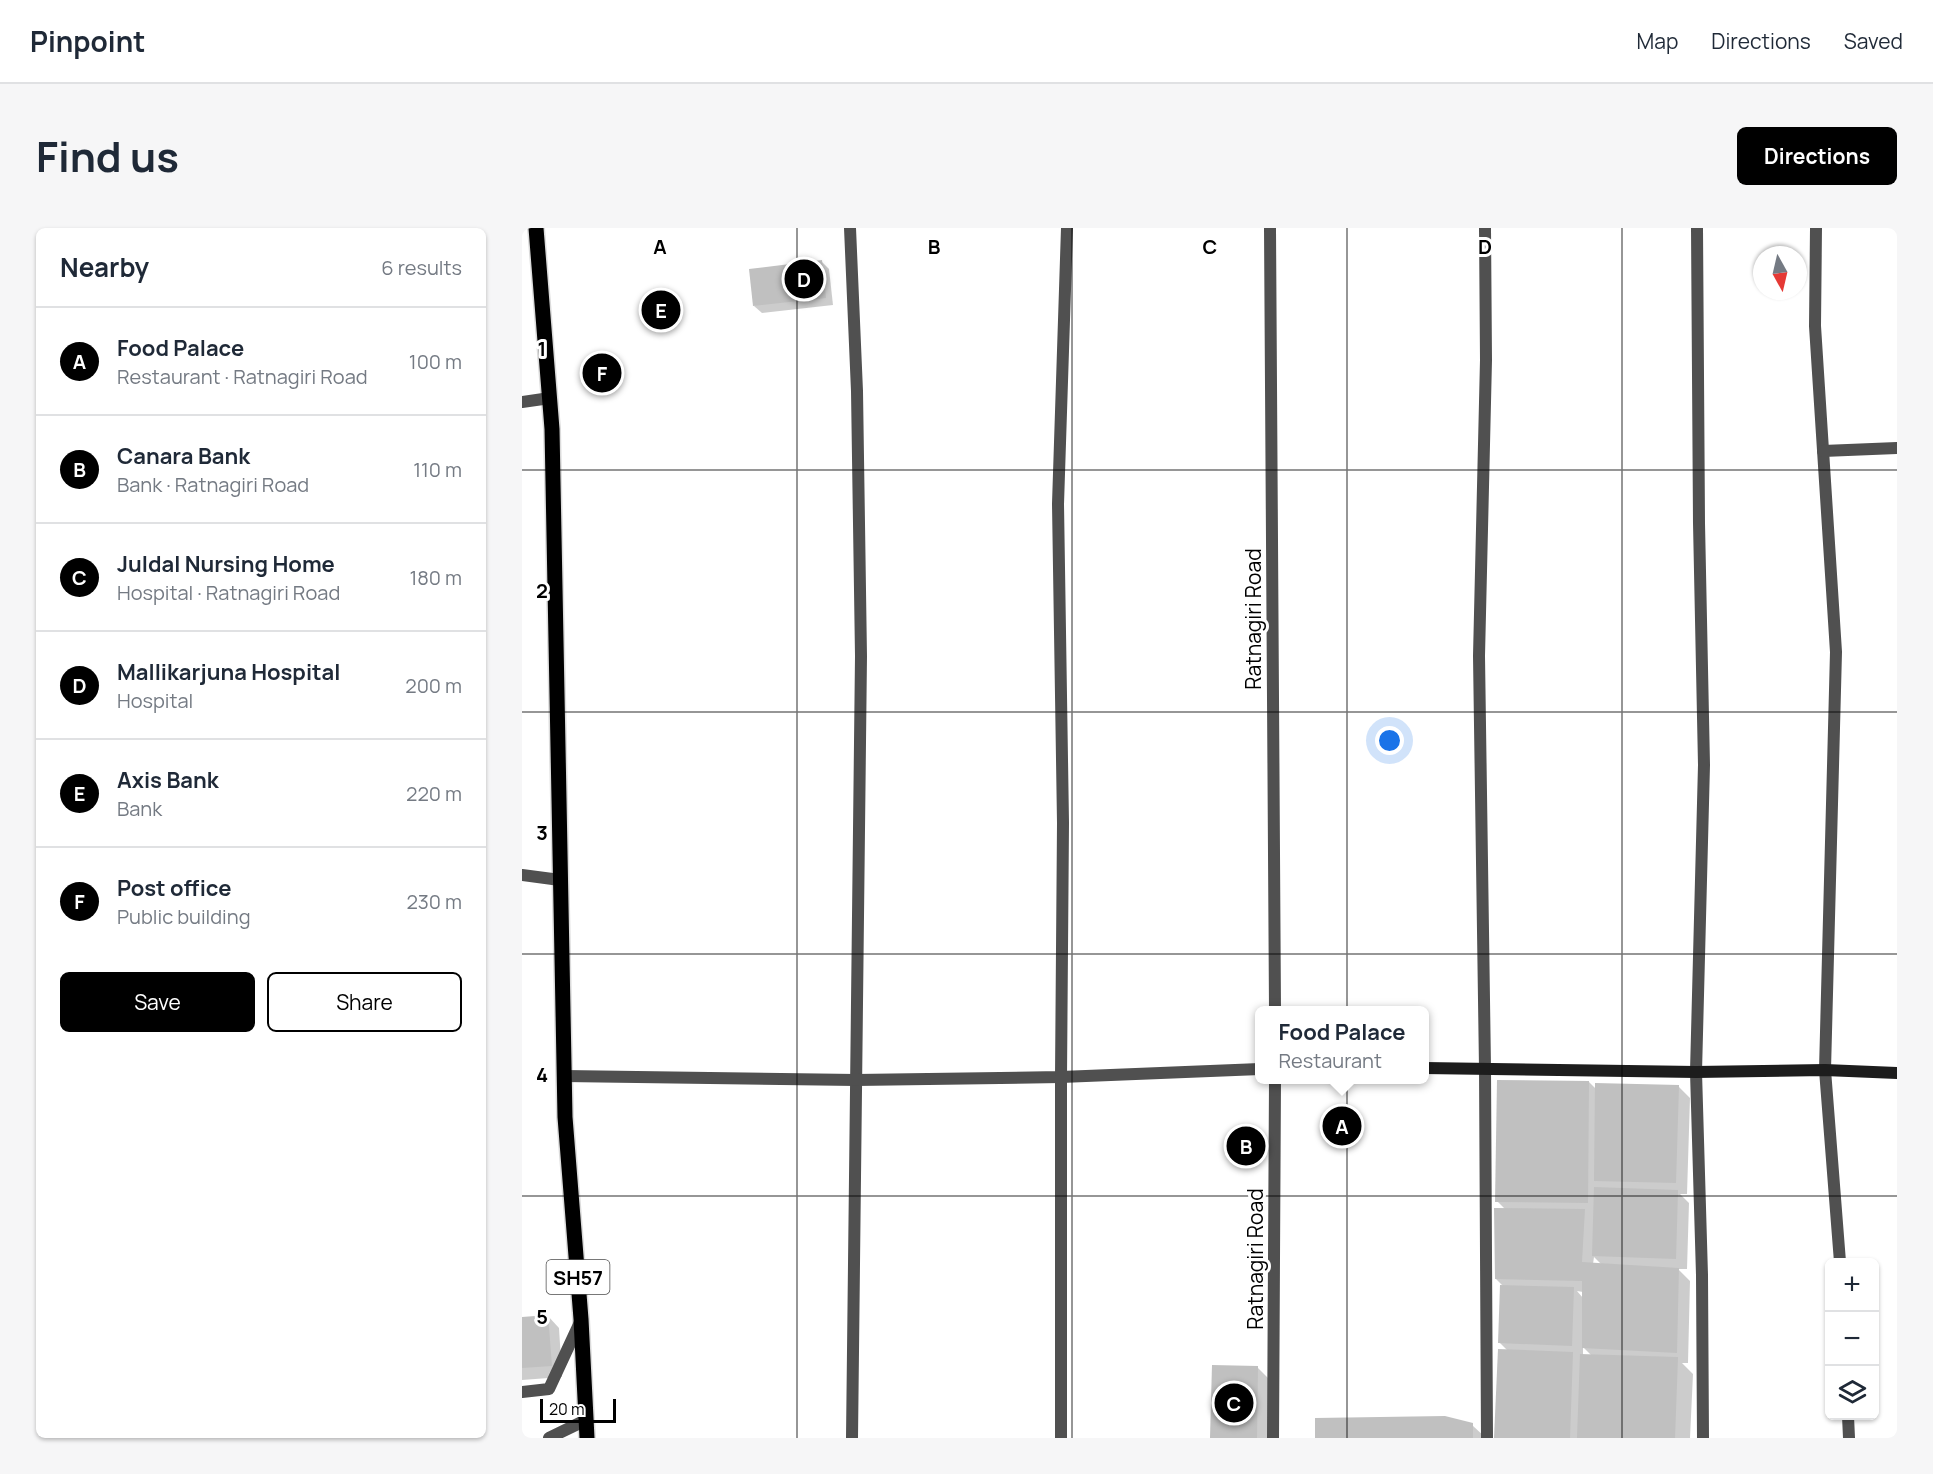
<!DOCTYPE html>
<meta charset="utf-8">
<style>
:root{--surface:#fff;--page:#f6f6f7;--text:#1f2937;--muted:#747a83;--line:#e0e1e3;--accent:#000}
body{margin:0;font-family:Manrope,sans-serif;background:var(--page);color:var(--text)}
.controls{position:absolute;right:18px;bottom:18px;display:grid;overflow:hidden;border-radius:9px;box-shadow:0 2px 4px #0004}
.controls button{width:54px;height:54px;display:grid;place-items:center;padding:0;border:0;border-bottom:2px solid var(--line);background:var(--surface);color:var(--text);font:30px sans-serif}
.compass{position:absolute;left:1231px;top:18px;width:54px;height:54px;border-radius:50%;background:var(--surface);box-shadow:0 2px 4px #0004;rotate:172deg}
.scale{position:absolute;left:18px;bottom:15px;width:76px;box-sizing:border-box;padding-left:6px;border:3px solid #000;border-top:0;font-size:16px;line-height:21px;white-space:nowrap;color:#000;-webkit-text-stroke:4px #fff;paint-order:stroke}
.you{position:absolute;left:868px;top:513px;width:21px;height:21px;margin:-15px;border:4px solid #fff;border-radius:50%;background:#1a73e8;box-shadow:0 0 0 9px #1a73e833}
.badge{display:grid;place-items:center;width:39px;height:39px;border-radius:50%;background:var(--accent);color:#fff;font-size:20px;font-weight:700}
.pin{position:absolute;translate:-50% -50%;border:3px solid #fff;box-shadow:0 2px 6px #0006}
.popup{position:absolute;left:733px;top:778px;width:174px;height:78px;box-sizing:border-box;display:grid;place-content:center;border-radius:9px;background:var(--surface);filter:drop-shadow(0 2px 4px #0005);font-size:20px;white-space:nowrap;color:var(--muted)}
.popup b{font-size:22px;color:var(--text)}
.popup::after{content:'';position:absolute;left:50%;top:100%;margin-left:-12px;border:12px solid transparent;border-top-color:var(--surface)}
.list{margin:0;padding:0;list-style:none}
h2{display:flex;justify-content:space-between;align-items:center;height:78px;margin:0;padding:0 24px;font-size:26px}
h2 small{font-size:20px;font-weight:400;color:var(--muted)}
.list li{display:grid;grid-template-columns:39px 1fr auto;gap:18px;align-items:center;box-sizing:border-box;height:108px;padding:0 24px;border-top:2px solid var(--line)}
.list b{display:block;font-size:22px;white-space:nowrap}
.list p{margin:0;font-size:20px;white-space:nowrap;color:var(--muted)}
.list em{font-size:20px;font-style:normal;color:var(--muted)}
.actions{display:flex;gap:12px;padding:18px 24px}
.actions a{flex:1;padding:14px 0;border:2px solid var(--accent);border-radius:9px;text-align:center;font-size:21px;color:var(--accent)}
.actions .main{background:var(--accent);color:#fff}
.icon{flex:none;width:33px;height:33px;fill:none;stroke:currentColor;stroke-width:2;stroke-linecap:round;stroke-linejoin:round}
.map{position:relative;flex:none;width:1375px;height:1210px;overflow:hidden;border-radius:9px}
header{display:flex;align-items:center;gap:36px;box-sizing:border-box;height:84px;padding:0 30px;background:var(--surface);border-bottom:2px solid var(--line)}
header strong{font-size:28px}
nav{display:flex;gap:33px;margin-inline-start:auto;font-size:21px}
.intro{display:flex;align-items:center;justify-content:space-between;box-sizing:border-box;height:144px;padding:0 36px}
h1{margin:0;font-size:42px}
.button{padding:15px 27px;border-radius:9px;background:var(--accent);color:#fff;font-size:21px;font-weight:700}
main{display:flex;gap:36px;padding:0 36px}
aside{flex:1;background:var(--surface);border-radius:9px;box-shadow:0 2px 4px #0004}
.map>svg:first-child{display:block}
.shadow{fill:#0003;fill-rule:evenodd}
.building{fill:#c0c0c0}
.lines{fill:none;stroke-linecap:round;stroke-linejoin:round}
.primary-casing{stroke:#dbdbdb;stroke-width:18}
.street{stroke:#505050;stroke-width:12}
.secondary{stroke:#1d1d1d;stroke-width:12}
.primary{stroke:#000;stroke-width:15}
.grid{fill:none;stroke:#000;stroke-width:1.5;stroke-opacity:0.55}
.labels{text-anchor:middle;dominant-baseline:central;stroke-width:6;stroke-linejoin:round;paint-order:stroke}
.shield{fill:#fff;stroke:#4c4c4c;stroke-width:1.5}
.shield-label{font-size:20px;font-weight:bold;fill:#000}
.street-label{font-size:21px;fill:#000;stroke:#fff}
.grid-label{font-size:20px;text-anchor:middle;font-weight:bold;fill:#000;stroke:#fff;stroke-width:6;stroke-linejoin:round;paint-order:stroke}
</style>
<header>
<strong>Pinpoint</strong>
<nav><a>Map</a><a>Directions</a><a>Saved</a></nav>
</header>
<div class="intro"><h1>Find us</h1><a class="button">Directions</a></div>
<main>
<aside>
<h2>Nearby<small>6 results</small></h2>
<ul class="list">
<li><span class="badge">A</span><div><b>Food Palace</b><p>Restaurant · Ratnagiri Road</p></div><em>100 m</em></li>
<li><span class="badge">B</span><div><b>Canara Bank</b><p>Bank · Ratnagiri Road</p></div><em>110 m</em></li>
<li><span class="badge">C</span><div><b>Juldal Nursing Home</b><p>Hospital · Ratnagiri Road</p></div><em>180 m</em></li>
<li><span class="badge">D</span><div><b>Mallikarjuna Hospital</b><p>Hospital</p></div><em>200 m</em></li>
<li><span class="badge">E</span><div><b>Axis Bank</b><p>Bank</p></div><em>220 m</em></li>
<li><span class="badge">F</span><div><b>Post office</b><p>Public building</p></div><em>230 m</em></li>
</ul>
<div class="actions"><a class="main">Save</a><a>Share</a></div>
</aside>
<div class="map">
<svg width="1375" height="1210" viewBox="0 0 1375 1210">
<rect width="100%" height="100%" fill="#fff"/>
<g class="shadow">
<path d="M300,34l7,7 4,36 -71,8 -8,-7z"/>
<path d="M1067,854l8,8 82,-3 11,11 -3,96h-7l9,9 -2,66h-9l12,12 -2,82h-6l11,11 -3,64h-194l12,-87 -8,-8 4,-56 -8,-8 9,-70 -8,-8zM1072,1029l8,8 -9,-1zM1055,1063l6,1v6zM1061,1119l8,8h-8z"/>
<path d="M26,1088l11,12 3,49 -40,3v-62z"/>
<path d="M735,1139l12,12 -1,59h-56z"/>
<path d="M950,1197l14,13h-169z"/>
</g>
<g class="building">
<path d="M300,32l4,38 -73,8 -4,-37z"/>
<path d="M975,852l92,1 -1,122 -93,-1z"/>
<path d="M1073,855l84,2 -3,98 -82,-2z"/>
<path d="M1072,959l84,3 -2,69 -84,-3z"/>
<path d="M972,980l91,1 -3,53 97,6 -2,85 -95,-5v-67l-87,-2z"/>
<path d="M978,1057l74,2 -2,59 -74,-3z"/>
<path d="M26,1087l4,51 -30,2v-51z"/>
<path d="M976,1121l75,3 -3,86h-76z"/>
<path d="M1058,1126l98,3 -3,81h-98z"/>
<path d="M690,1137l46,1 -1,72h-47z"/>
<path d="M923,1188l28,7v15h-158v-20z"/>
</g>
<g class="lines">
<g class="primary-casing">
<path id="primary" d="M14,0l16,201 13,688 16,202 6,119"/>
</g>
<g class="street">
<path d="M328,0l7,163 4,265 -9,782"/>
<path d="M748,0l5,782"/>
<path d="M963,0l1,132 -7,296 6,412 2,370"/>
<path d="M1175,0l2,295 5,242 -8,307 6,203 1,163"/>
<path d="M1294,0l-1,98 21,326 -11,418 15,192"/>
<path d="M0,174l28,-4"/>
<path d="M1301,223l74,-3"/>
<path d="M0,647l38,5"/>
<path d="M42,848l292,4 205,-3 199,-8"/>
<path d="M0,1164l27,-3 32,-69"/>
<path d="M1326,1188l1,22"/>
<path d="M27,1210l37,-18"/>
<path d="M539,1210v-361l2,-254 -5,-319 9,-276"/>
<path d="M751,1210l2,-358"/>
</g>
<path class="secondary" d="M902,840l272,4 129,-2 72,3"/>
<use href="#primary" class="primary"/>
</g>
<path class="grid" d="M275,0v1210M550,0v1210M825,0v1210M1100,0v1210M0,242h1375M0,484h1375M0,726h1375M0,968h1375"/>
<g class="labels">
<rect class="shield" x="24.5" y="1032" width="63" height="34" rx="4.5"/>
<g class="shield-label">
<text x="56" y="1049">SH57</text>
</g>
<g class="street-label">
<text transform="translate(731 391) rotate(-90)">Ratnagiri Road</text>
<text transform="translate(733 1031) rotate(-90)">Ratnagiri Road</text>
</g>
</g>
<g class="grid-label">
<text x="138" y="26">A</text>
<text x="412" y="26">B</text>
<text x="688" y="26">C</text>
<text x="963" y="26">D</text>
<text x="20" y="128">1</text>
<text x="20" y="370">2</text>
<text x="20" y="612">3</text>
<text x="20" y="854">4</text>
<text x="20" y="1096">5</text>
</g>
</svg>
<div class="controls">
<button>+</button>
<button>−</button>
<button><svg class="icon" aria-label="layers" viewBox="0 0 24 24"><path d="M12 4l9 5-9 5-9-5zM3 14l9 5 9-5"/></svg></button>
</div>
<svg class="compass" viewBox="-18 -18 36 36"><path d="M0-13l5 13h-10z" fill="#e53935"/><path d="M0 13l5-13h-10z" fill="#747a83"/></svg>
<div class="scale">20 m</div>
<div class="you"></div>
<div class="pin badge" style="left:820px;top:898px">A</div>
<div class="popup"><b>Food Palace</b>Restaurant</div>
<div class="pin badge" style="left:724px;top:918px">B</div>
<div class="pin badge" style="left:712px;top:1175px">C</div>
<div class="pin badge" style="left:282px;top:51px">D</div>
<div class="pin badge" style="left:139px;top:82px">E</div>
<div class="pin badge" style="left:80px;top:145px">F</div>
</div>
</main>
